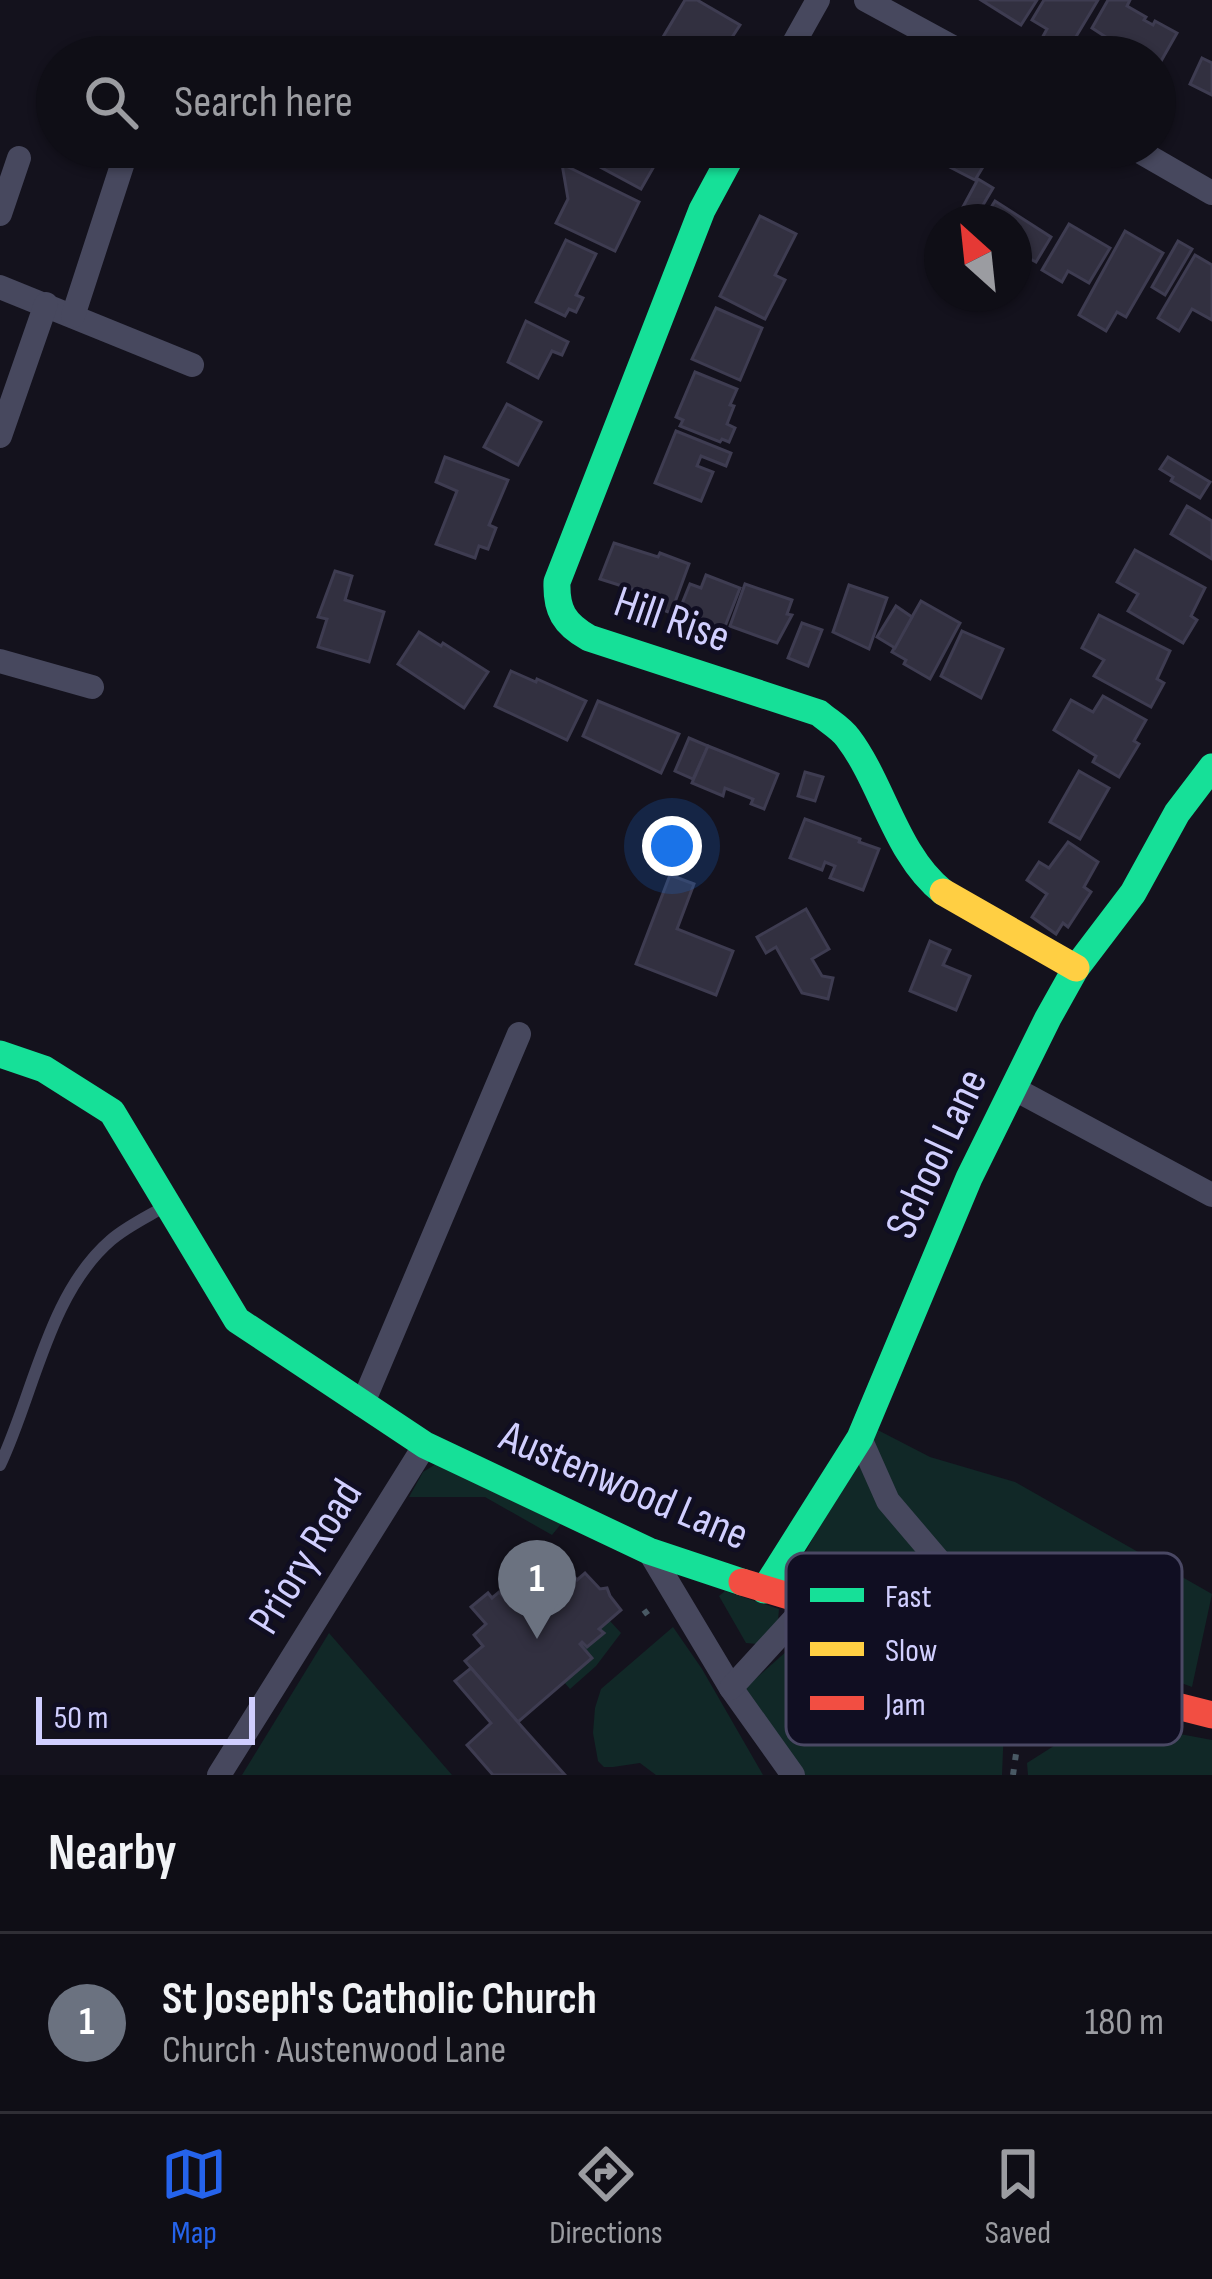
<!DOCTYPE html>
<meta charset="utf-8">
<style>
:root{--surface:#0f0e16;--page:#18171f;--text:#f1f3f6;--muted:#9b9ca1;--line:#2f2e35;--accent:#2563eb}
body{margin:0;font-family:"Sofia Sans Condensed",sans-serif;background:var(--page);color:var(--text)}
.compass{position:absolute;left:924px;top:204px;width:108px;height:108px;border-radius:50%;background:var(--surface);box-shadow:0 3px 9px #0004;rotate:333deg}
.scale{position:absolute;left:36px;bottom:30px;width:219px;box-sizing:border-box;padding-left:12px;border:6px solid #d1cfff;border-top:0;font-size:33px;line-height:42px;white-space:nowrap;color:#d1cfff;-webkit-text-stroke:9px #100e22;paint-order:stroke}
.you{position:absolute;left:672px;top:846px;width:42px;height:42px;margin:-30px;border:9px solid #fff;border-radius:50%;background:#1a73e8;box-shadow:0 0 0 18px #1a73e833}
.badge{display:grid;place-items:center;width:78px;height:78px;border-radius:50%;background:var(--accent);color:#fff;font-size:39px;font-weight:700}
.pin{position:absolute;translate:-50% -99px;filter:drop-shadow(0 3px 6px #0008)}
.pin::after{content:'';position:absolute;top:63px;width:42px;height:36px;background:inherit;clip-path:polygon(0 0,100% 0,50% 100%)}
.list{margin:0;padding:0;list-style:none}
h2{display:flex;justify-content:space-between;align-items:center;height:156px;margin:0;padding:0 48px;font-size:51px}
h2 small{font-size:39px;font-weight:400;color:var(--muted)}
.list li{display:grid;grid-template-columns:78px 1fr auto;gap:36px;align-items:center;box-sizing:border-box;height:180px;padding:0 48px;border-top:3px solid var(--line)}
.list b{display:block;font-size:45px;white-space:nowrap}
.list p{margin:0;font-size:39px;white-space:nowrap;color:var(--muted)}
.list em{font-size:39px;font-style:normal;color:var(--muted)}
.icon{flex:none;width:66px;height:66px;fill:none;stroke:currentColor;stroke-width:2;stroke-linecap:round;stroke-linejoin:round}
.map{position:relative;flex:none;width:1212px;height:1775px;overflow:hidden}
.search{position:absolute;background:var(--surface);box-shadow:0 3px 9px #0004;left:36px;right:36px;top:36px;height:132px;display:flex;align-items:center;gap:30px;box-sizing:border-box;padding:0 42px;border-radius:66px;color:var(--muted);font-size:45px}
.sheet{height:336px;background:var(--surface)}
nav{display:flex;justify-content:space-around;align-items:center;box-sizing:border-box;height:168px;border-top:3px solid var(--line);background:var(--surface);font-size:33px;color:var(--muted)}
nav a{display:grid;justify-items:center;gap:6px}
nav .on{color:var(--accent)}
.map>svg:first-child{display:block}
.green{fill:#112827}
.building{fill:#323040;stroke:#3e3c51;stroke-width:3}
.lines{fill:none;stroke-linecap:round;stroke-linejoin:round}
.path{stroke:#495964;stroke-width:6;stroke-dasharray:6 9;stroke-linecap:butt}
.lane{stroke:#47485e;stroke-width:12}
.street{stroke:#47485e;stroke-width:24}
.fast{stroke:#16e098;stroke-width:27}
.slow{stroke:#ffcf43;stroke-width:27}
.jam{stroke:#f24e42;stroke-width:27}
.labels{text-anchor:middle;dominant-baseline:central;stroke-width:9;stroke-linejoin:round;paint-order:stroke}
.street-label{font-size:45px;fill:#d1cfff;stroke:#100e22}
.key{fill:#100e22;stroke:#4a4864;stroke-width:3}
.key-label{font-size:33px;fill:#d1cfff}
</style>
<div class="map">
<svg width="1212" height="1775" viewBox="0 0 1212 1775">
<rect width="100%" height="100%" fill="#14121d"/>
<g class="green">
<path d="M870,1426l60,31 85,25 197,112 -20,93 -122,-46 -57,-7 -122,-146 -14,-34z"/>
<path d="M856,1456l121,164 -7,4 -152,-45 -17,-18z"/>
<path d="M436,1464l125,60 -9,11 -67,-38h-76l14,-25z"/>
<path d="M725,1591l54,18 -1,12 -21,23 -11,-1 -27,-47z"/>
<path d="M609,1620l12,13 -25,33 -26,23 -6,-7 28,-24 -12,-14 2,-2 5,5 16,-13 -4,-5z"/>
<path d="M673,1627l29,42 61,106h-107l-16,-12 -27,4h-9l-6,-6 -5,-28 2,-25 6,-19z"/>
<path d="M814,1627l149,56 41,44 -2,48h-200l-57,-87z"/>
<path d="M329,1633l123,142h-210z"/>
<path d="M1090,1723l47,3 75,14v35h-184l-1,-12z"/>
</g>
<g class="building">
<path d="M685,0h12l43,25 -11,17 -5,-3 -14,18h-13l-34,-20z"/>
<path d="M981,0h56l-16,25z"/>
<path d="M1044,0h54l-33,55 -24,-15 6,-11 -15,-9z"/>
<path d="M1108,0h22l-3,6 19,11 -2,3 9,5 2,-4 22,12 -21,37 -1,-13h-23l-5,-3 3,-7 -11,-5 -1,3 -26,-17z"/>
<path d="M1202,58l10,5v32l-22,-11z"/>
<path d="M582,147h83l-24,42 -63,-34z"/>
<path d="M944,147h51l-20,33 -39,-20z"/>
<path d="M562,164l77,38 -24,49 -59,-28 12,-24z"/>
<path d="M978,179l15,9 -20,34h-9l-7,-4z"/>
<path d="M995,201l56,36 -15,25 -22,-12v-28h-32z"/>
<path d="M760,216l36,18 -21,41 10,5 -20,39 -45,-23z"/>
<path d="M1069,224l41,24 -21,35 -21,-12 -6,11 -20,-12z"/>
<path d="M1125,231l38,22 -37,64 -9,-5 -11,19 -27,-16z"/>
<path d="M566,240l30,14 -20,41 7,3 -7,14 -7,-3 -4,7 -29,-14z"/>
<path d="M1178,241l14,8 -27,46 -13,-8z"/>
<path d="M1195,255l17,10v55l-20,-11 -13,22 -21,-13z"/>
<path d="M716,308l46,20 -22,52 -48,-21z"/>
<path d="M526,321l42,21 -6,13 -10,-4 -14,27 -30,-16z"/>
<path d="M695,372l42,17 -7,16 4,1 -7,18 8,4 -6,14 -7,-3 -2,3 -40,-16 3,-6 -7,-3z"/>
<path d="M507,404l34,18 -23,43 -34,-18z"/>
<path d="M676,431l55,22 -5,13 -25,-10 -4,10 16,6 -12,29 -46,-18z"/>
<path d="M445,457l63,23 -19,45 7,3 -8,21 -9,-3 -4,12 -39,-14 21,-53 -21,-9z"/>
<path d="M1168,457l42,25 -10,16 -29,-17 2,-4 -13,-8z"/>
<path d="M1187,506l25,15v38l-41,-25z"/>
<path d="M614,543l44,14 2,-4 29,11 -18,49 -36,-14 3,-8 -38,-12z"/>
<path d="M1135,550l70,38 -14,28 6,4 -14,23 -55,-32 10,-17 -21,-12z"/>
<path d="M335,571l17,5 -7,24 39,12 -15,50 -51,-15 9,-28 -9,-2z"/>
<path d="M706,575l34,13 -16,41 -18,-7 -2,5 -27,-11 13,-32 11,4z"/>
<path d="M745,584l47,16 -5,14 5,1 -15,28 -47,-17z"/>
<path d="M849,585l38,13 -18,51 -36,-17z"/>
<path d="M921,601l39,22 -30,56 -26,-15 2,-4 -14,-8z"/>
<path d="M896,606l16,11 -17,31 -18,-11z"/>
<path d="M1099,615l71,36 -13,28 7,4 -13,24 -57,-31 10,-16 -22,-12z"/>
<path d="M802,623l20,7 -14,36 -20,-8z"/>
<path d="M962,631l41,18 -22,49 -40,-22z"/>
<path d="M419,632l22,14 2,-3 45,29 -24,36 -66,-44z"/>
<path d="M511,671l25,11 1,-3 49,22 -19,39 -72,-34z"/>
<path d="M1103,696l43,24 -12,21 5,3 -20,33 -26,-15 3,-6 -42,-26 17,-30 22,12z"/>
<path d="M598,701l81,33 -18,39 -78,-37z"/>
<path d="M689,738l19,8 -15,33 -18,-8z"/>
<path d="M708,746l70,28 -14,35 -13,-5 2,-5 -28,-11 -2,8 -31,-13z"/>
<path d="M1079,771l30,17 -29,51 -30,-17z"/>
<path d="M805,772l18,5 -8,24 -17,-5z"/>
<path d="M805,819l55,20 -1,3 20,7 -16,41 -33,-12 5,-12 -10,-4 -3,8 -32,-12z"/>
<path d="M1068,842l30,20 -14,25 7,5 -23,35 -5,-4 -7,11 -24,-17 15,-23 -20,-14 12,-18 10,6z"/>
<path d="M670,875l24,9 -17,45 56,22 -17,44 -80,-31z"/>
<path d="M806,909l23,40 -17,10 10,17 11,2 -5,21 -26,-6 -26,-46 -10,6 -9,-16z"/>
<path d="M930,941l20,9 -7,15 27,11 -14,34 -46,-19z"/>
<path d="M561,1561l16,19 8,-7 15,16 7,-1 3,8 11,14 -22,19 5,4 -17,14 -5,-5 -2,2 12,14 -74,64 -53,-61 18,-15 -9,-11 12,-11 -15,-17 17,-14 4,5 7,-6 6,7 38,-32 5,6z"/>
<path d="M471,1668l52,60 42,47h-72l-26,-30 24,-22 -36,-42z"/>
</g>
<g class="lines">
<g class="path">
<path d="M644,1610l6,8"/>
<path d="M1013,1775l3,-21 -2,-57"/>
</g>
<path class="lane" d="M0,1465c34,-72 49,-172 111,-225 16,-14 38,-24 56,-35"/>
<g class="street">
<path d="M866,0l105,57"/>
<path d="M786,57l32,-57"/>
<path d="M1132,147l80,46"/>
<path d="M0,214l19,-56"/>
<path d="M0,287l192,78"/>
<path d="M73,316l55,-169"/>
<path d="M0,436l46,-132"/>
<path d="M0,661l92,26"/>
<path d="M1013,1088l199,107"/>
<path d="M362,1405l157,-371"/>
<path d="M860,1438l28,63 143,168"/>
<path d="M649,1551l82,137 62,87"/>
<path d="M731,1688l77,-84"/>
<path d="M219,1775l206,-330"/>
</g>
<g class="fast">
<path d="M736,147l-34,63 -145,372c-1,28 7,42 32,56l230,75c9,8 22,15 29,25 35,46 48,117 95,154"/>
<path d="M0,1054l44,15 68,43 125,208 188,125 224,106 93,31"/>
<path d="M764,1590l96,-152 109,-260 79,-160 28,-50 57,-75 44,-80 35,-46"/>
</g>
<path class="slow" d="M943,892l133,76"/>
<path class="jam" d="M742,1582l289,87 181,46"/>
</g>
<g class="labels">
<g class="street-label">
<text transform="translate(672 620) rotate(19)">Hill Rise</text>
<text transform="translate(937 1154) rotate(-65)">School Lane</text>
<text transform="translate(624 1486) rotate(23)">Austenwood Lane</text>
<text transform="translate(306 1557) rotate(-58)">Priory Road</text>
</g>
</g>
<rect x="786" y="1553" width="396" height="192" rx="18" class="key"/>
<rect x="810" y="1588" width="54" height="14" fill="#16e098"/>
<rect x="810" y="1642" width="54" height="14" fill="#ffcf43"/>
<rect x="810" y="1696" width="54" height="14" fill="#f24e42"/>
<g class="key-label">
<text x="885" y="1607">Fast</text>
<text x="885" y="1661">Slow</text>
<text x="885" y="1715">Jam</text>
</g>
</svg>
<svg class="compass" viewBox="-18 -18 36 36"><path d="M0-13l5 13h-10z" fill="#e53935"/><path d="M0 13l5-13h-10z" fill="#9b9ca1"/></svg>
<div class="scale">50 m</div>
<div class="you"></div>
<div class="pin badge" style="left:537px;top:1639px;background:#6b7280">1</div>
<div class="search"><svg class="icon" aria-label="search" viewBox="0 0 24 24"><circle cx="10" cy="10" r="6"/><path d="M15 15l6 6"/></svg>Search here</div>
</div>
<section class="sheet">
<h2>Nearby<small></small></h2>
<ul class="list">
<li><span class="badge" style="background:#6b7280">1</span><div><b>St Joseph's Catholic Church</b><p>Church · Austenwood Lane</p></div><em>180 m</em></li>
</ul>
</section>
<nav>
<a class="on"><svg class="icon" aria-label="map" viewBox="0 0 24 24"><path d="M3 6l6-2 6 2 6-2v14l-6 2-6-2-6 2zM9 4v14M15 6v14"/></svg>Map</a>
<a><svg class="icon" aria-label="directions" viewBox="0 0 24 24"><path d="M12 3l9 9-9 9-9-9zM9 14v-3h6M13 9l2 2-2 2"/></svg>Directions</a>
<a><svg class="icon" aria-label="saved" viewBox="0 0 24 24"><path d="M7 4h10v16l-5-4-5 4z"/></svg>Saved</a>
</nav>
